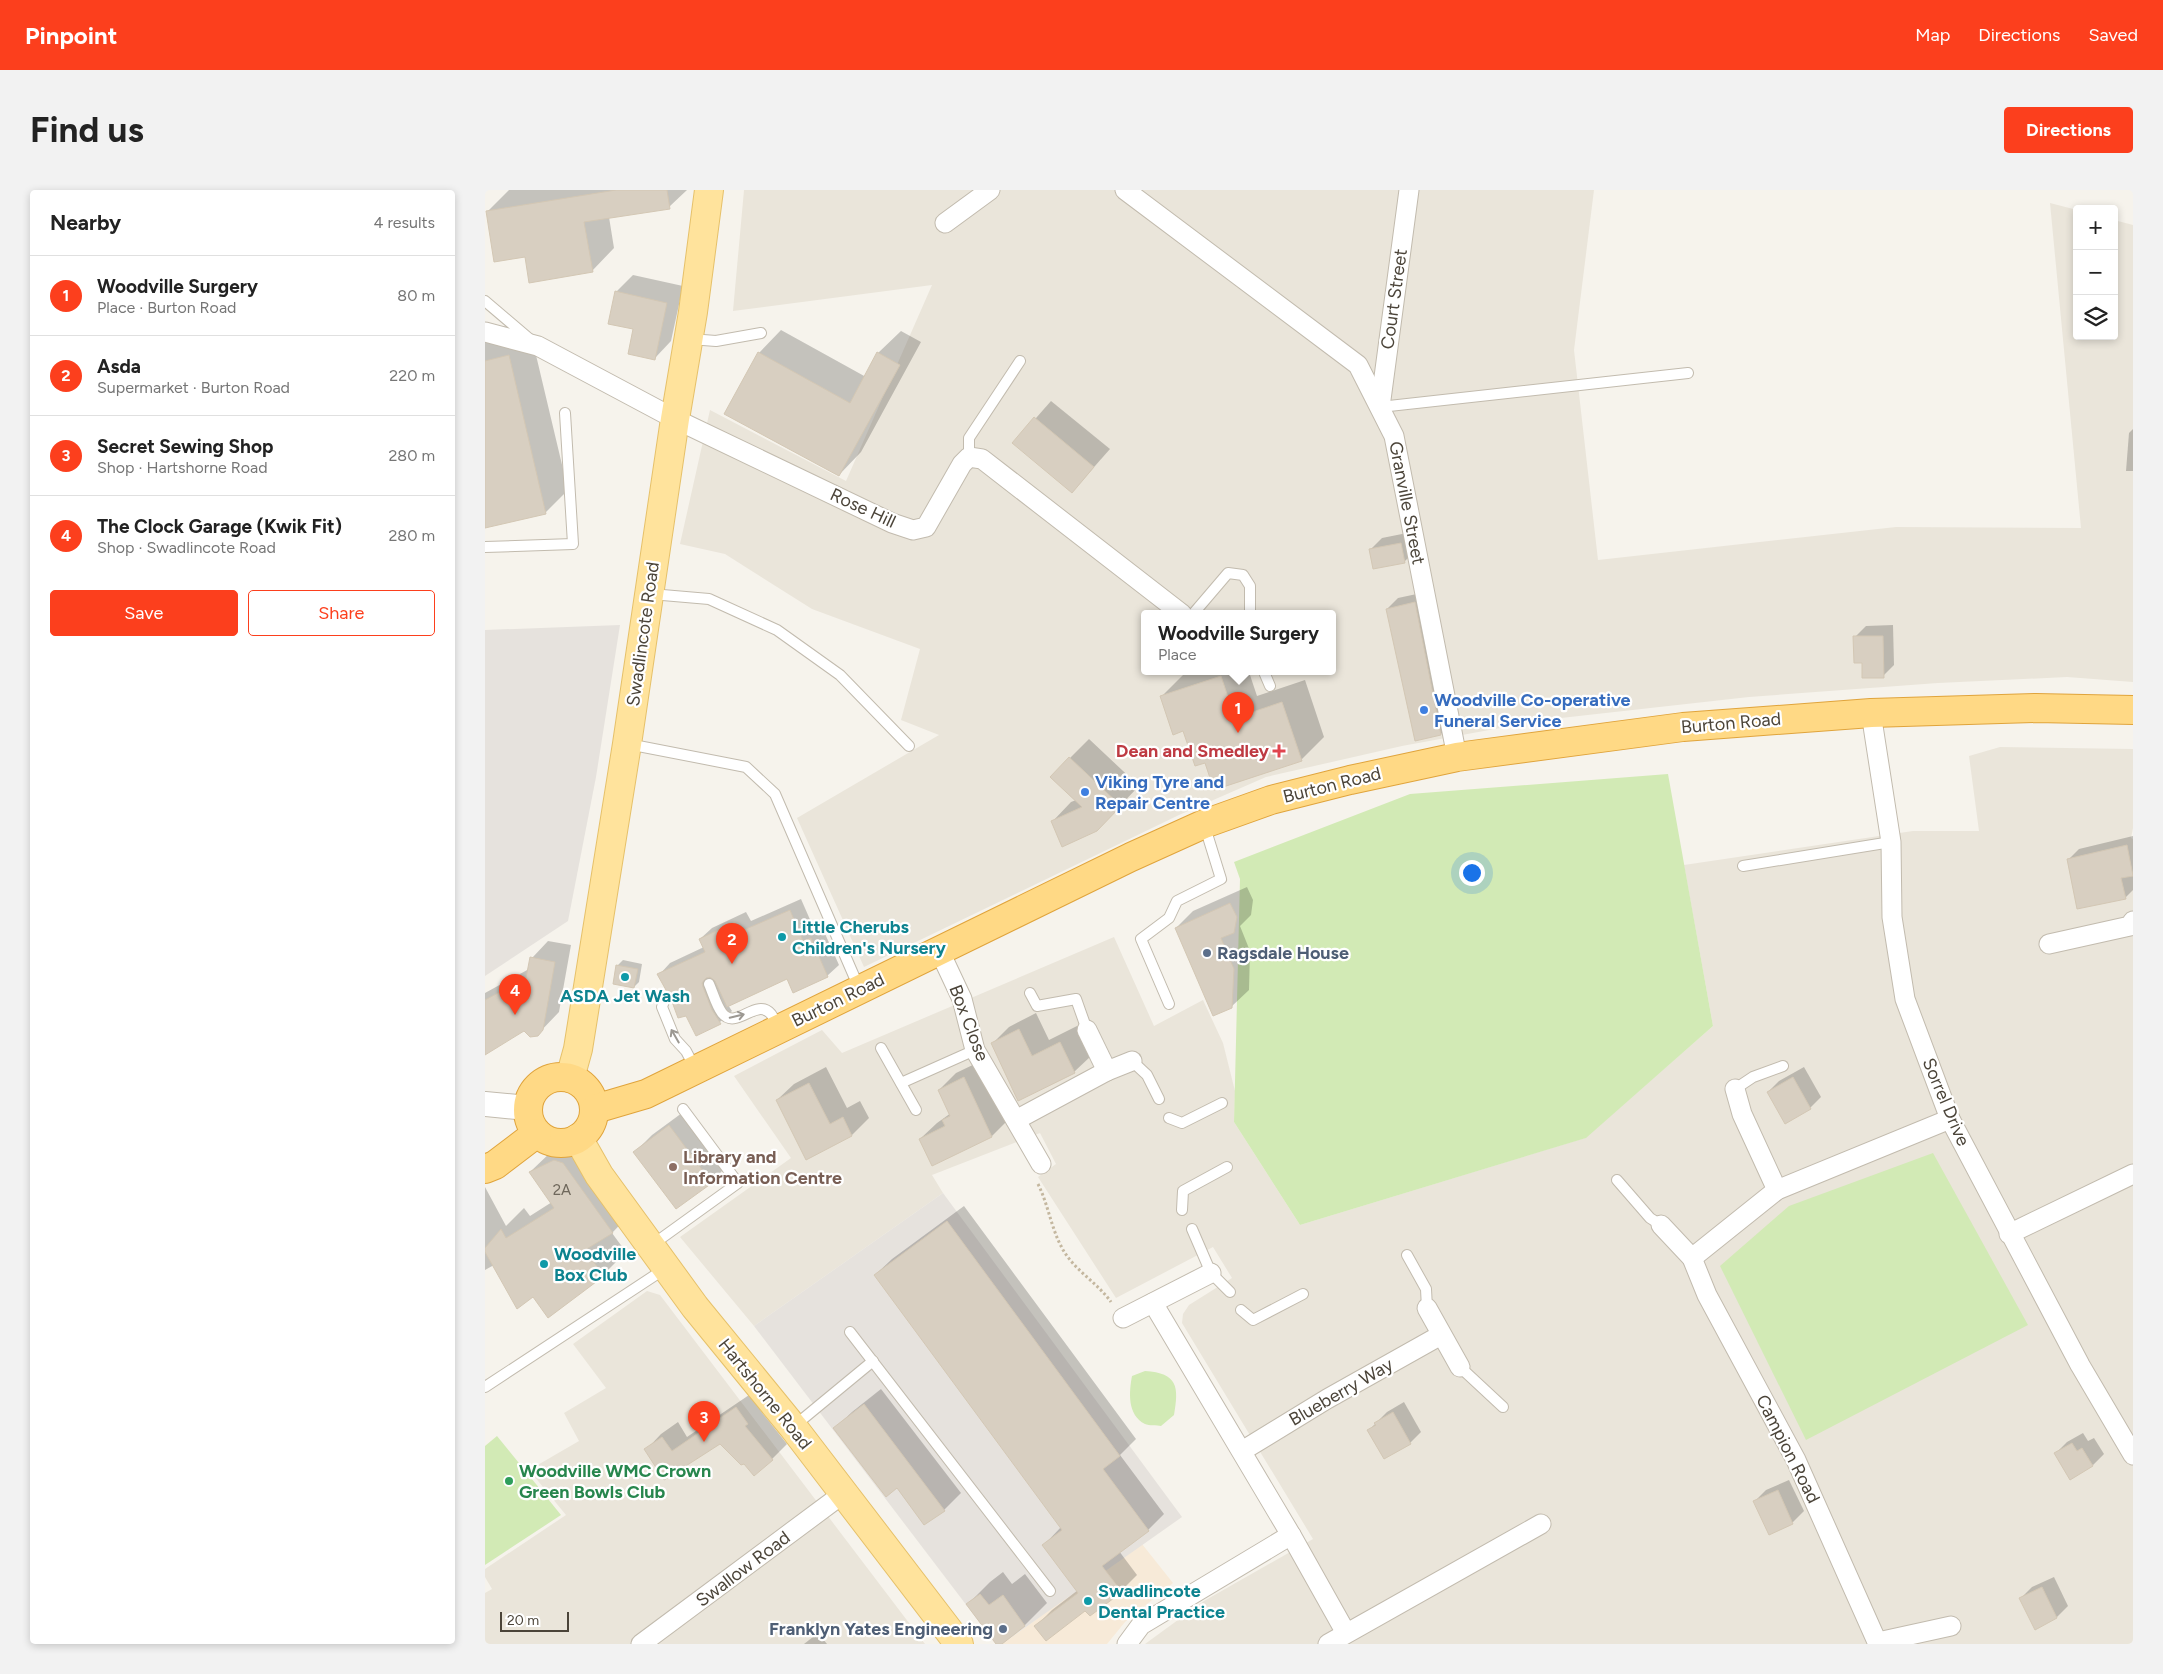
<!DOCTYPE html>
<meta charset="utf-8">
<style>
:root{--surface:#fff;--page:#f2f2f2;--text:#222;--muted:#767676;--line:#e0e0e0;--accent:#fc3f1d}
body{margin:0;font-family:Figtree,sans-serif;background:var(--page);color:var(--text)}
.controls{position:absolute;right:15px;top:15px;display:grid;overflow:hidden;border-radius:5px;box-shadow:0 2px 8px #0003}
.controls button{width:45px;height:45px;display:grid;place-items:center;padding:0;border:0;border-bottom:1px solid var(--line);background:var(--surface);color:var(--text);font:25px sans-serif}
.scale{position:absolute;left:15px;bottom:12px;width:69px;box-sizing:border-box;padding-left:5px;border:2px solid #4b4439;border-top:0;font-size:14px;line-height:18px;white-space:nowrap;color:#4b4439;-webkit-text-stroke:4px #fff;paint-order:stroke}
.you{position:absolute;left:986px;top:682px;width:18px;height:18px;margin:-12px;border:4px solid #fff;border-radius:50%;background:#1a73e8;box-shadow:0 0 0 8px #1a73e833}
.badge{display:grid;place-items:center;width:32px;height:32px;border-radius:50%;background:var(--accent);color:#fff;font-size:16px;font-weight:700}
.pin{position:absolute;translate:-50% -41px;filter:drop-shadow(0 1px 2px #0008)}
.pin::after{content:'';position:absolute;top:26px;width:18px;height:15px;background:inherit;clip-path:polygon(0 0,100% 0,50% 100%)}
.popup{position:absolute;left:656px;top:420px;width:195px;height:65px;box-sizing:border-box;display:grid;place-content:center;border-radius:5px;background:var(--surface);filter:drop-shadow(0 1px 4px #0005);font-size:16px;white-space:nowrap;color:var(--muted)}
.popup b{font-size:19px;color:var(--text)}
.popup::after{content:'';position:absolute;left:50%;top:100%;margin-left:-10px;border:10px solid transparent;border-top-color:var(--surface)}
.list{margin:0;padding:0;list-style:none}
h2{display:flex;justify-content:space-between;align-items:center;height:65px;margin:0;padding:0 20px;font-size:21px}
h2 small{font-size:16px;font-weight:400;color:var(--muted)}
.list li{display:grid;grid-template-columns:32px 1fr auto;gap:15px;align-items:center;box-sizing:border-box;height:80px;padding:0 20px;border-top:1px solid var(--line)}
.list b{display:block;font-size:19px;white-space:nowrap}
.list p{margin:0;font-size:16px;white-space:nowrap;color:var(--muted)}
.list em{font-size:16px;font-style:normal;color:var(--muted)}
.actions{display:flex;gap:10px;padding:15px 20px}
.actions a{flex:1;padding:11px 0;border:1px solid var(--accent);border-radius:5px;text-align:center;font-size:18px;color:var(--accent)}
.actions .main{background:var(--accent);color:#fff}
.icon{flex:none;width:28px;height:28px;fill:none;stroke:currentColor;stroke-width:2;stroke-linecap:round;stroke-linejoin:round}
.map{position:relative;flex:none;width:1648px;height:1454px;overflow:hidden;border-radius:5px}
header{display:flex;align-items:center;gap:30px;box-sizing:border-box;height:70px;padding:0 25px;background:var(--accent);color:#fff}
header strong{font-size:24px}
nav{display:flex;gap:28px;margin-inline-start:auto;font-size:18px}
.intro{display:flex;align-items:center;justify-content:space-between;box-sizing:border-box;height:120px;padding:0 30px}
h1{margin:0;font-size:35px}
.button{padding:12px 22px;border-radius:5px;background:var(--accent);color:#fff;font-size:18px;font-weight:700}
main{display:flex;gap:30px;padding:0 30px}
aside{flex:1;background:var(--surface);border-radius:5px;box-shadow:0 2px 8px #0003}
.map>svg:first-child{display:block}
.residential{fill:#eae5da;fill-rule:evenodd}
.commercial{fill:#f7ead8}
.industrial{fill:#e6e2dd}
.green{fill:#d2eab5}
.shadow{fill:#0003}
.building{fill:#d8cfc1;stroke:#d3c7b4}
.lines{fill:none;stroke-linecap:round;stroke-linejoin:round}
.service-casing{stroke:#c2bbae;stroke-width:12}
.minor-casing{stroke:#c2bbae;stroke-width:21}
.tertiary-casing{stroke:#c2bbae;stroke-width:26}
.primary-casing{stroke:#e6c16a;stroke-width:30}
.trunk-casing{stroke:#e0a43c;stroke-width:30}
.path{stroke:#c4b79f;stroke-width:3;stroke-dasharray:2.5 2.5;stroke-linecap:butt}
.service{stroke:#fff;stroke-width:10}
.minor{stroke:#fff;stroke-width:19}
.tertiary{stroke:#fff;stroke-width:24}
.primary{stroke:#ffe39c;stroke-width:28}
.trunk{stroke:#ffd985;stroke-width:28}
.oneway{stroke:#9c9892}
.shop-dot{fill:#3f7fe0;stroke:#fff;stroke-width:2}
.health-dot{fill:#e0444e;stroke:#fff;stroke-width:2}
.culture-dot{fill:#0f9aa8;stroke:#fff;stroke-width:2}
.service-dot{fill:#5c6f8a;stroke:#fff;stroke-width:2}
.education-dot{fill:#8d6e63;stroke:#fff;stroke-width:2}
.leisure-dot{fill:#2e9e5b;stroke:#fff;stroke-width:2}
.labels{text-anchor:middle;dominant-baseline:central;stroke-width:4.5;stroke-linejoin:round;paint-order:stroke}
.number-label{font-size:15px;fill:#6e675b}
.street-label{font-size:18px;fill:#4b4439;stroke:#fff}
.shop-label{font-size:18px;font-weight:bold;fill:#366cbe;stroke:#fff;text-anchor:start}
.health-label{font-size:18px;font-weight:bold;fill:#be3a42;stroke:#fff;text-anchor:end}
.culture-label{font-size:18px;font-weight:bold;fill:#0d838f;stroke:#fff;text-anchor:start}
.service-label{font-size:18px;font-weight:bold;fill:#4e5e75;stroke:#fff;text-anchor:start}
.education-label{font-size:18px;font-weight:bold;fill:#785e54;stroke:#fff;text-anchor:start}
.leisure-label{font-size:18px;font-weight:bold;fill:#27864d;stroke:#fff;text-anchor:start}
</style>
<header>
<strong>Pinpoint</strong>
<nav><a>Map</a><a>Directions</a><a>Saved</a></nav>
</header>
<div class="intro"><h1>Find us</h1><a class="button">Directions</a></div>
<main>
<aside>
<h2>Nearby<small>4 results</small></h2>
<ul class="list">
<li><span class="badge">1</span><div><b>Woodville Surgery</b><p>Place · Burton Road</p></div><em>80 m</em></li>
<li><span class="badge">2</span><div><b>Asda</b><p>Supermarket · Burton Road</p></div><em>220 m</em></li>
<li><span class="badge">3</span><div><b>Secret Sewing Shop</b><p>Shop · Hartshorne Road</p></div><em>280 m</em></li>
<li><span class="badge">4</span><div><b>The Clock Garage (Kwik Fit)</b><p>Shop · Swadlincote Road</p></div><em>280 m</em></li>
</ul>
<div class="actions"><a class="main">Save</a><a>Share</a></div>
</aside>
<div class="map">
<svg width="1648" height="1454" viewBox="0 0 1648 1454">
<rect width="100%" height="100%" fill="#f6f3ec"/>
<g class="residential">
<path d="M259,0h850l-20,160 24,210 298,-33 185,1 -31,-325 27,7v126h37v-116l19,5v457l-66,-5 -129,6 -189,14 -206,23 -141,26 -136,31 -87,38 -315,152 -67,-149 142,-83 -38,-15 19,-71 -108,-40 -87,-55 -45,-10 30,-134 136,71 86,-196 -199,26zM659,424h188v58h-188z"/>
<path d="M1515,557l133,2v79l-2,10 2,1v805h-988l59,-43 109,-62 -131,-216 1,-9 6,-9 43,-27 -19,-31 -97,51 -78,-121 18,-13 -16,-31 -108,42 11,18 -189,133 -74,-89 111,-79 -57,-82 88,-46 20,23 272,-116 40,89 49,-26 20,43 12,48 -1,31 66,103 285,-87 128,-112 -29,-161 229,-34h66l-10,-75z"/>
<path d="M162,1101l13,4 265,349h-440v-51l7,-4 -7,-12v-8l81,-54 -37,-45 50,-29 -15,-28 42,-25 -33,-44z"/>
</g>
<path class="commercial" d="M657,1354l31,39 -48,39 -18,22h-105z"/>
<g class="industrial">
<path d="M135,435l-24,152 -28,144 -83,55v-346z"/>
<path d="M458,1003l239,324 -180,127h-6l-242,-318z"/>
</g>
<g class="green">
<path d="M1183,584l45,252 -127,112 -286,87 -66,-103 6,-243 -6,-17 176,-68z"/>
<path d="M1448,963l95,172 -222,115 -86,-174 69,-60z"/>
<path d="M660,1181c33,2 34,16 29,44l-13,11c-4,-1 -12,0 -16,-2 -18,-9 -16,-32 -13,-48z"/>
<path d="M12,1246l64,79 -76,50v-119z"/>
</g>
<g class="shadow">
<path d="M24,0h178l-18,17 -60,10 5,31 -22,23 -66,-16 -39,-43z"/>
<path d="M148,85l50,11 -12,55 -16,17 -20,-30 -19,-36z"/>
<path d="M26,135l3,13 17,-4 37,156 -23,23 -60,14v-196z"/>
<path d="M296,140l85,47 12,-24 23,-22 20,11 -60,110 -22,23 -80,-122z"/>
<path d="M566,211l59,48 -38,43 -58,-49z"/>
<path d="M1648,239v42h-7l3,-38z"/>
<path d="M927,342l3,19 -11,11 -33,-13 11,-11z"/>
<path d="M941,402l26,131 -11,11 -54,-125 11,-11z"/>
<path d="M1408,435l1,40 -11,11 -20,-15 -8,-24 11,-11z"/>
<path d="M706,482h58l8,24 48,-16 19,57 -23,23 -95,2 -45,-65 23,-23z"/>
<path d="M604,549l50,47 -23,24 -64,12 19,-20 5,-2 -6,-42z"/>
<path d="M1648,646v54l-8,8 -57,-38 11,-11z"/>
<path d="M762,697l6,13 -2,15 -11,11 10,25 -1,39 -18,17 -55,-79 17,-17z"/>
<path d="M316,709l14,32 7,-4 17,38 -12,11 -40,1 -59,28 4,6 -12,11 -24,12 -9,-20 -15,-15 -13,-24 11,-12 34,-16 -4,-8 12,-11 34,-16 5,9z"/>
<path d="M63,751l23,4 -12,67 -22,23 -13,-6 -39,25v-61l44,-24 3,-11z"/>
<path d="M138,770l19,4 -3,18 -5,5 -17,-21z"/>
<path d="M551,823l13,27 28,-14 14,30 -17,16 -82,-28 17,-17z"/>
<path d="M496,871l28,58 -17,17 -60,28 -12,-25 17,-16 14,-10 -12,-23 17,-17z"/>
<path d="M341,877l21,41 13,-7 9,17 -17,17 -46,23 -29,-58 17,-16z"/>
<path d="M1319,877l17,30 -11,11 -42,-16 11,-11z"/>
<path d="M201,920l42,55 -17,17 -76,-30 17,-17z"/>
<path d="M92,948l58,71 -23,24 14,19 -23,23 -54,42 -16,-22 -39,-30 -9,5v-83l21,39 18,-18 6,8 22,-14 -22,-30 23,-22z"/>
<path d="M479,1016l172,233 -16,16 44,59 -16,16 -29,21 18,24 -16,16 -35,18 -50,17 16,-16 26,-20 -34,-45 17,-18 -186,-252 17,-16z"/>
<path d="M396,1199l80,104 -17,17 -47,-24 -62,-58 17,-16z"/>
<path d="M267,1203l11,15 -3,2 27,34 -15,15 -27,4 -25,-21 -56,36 -18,-28 15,-16 17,-12 9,15z"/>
<path d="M919,1212l17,30 -11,11 -41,-13 18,-18z"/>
<path d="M1598,1243l5,8 6,-3 10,16 -11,11 -37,-12 11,-11z"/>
<path d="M1304,1290l15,31 -11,11 -23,12 -15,-33 11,-11z"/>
<path d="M518,1382l9,12 13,-10 22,29 -22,22 -28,19 -29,-40 22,-22z"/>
<path d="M1569,1387l14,29 -11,11 -21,11 -15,-30 11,-11z"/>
<path d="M333,1443l9,11h-23z"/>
</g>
<g class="building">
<path d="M131,0h51l3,19 -86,13 9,50 -64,11 -4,-26 -31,5 -8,-51z"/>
<path d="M130,101l52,12 -12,57 -27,-6 5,-25 -25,-5z"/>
<path d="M273,162l92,51 27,-51 23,13 -61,111 -115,-62z"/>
<path d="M24,165l37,159 -61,14v-167z"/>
<path d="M549,227l60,50 -22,26 -60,-50z"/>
<path d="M916,353l4,20 -32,6 -4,-20z"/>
<path d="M930,412l26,133 -26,6 -29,-132z"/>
<path d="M1368,446h30l1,42h-22v-15h-8z"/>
<path d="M736,486l14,42 47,-16 20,59 -88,29 -9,-27 -10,3 -12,-35 -10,4 -13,-39z"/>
<path d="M584,567l52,49 -24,25 -35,16 -11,-26 31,-14 -32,-30z"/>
<path d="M1642,655l6,31 -12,2 5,21 -49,10 -10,-50z"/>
<path d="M745,713l7,14 -3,16 -13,5 13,31 -2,39 -19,8 -38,-88z"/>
<path d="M305,720l13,31 8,-3 17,39 -35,16 -6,-14 -60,28 -12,-26 -5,-4 -4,1 -4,5 1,4 9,23 9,14 -25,12 -10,-20 -8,2 -7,-19 -14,-25 48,-22 -6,-13 36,-17 4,10z"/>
<path d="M45,767l25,5 -12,68 -5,6 -8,1 -6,-6 -39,24v-55l41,-22z"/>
<path d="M131,775l22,4 -4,19 -21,-4z"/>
<path d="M534,839l13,27 28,-14 15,31 -57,28 -27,-58z"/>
<path d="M479,887l28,60 -60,29 -13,-27 26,-13 -3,-6 8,-4 -12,-26z"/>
<path d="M1308,887l18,32 -26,15 -18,-32z"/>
<path d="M324,893l21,41 13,-7 9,19 -46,24 -30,-60z"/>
<path d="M184,935l43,58 -36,26 -43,-57z"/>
<path d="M69,970l9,3 50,70 -28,17 19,26 -56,42 -15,-21 -16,12 -32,-57v-4l16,-19 5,9 48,-30 -25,-36z"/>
<path d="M462,1031l173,235 -17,13 46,62 -47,35 20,26 -32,24 -5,-5 -39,30 -12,-15 44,-33 -36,-48 20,-15 -188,-255z"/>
<path d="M379,1214l81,107 -21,14 -27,-37 -11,9 -53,-69z"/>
<path d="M251,1217l12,17 -3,2 28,34 -19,16 -10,-12 -3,1 -21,-21 -56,36 -20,-31 18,-12 10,14z"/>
<path d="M908,1222l18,32 -27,15 -17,-29 9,-5 -2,-2z"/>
<path d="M1587,1253l5,8 5,-3 11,18 -23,14 -16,-27z"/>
<path d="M1293,1300l15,34 -24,11 -16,-34z"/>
<path d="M1557,1397l15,31 -22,12 -16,-32z"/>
<path d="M495,1404l9,11 14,-10 22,31 -23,18h-6l-30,-40z"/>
</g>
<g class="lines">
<g class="service-casing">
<g id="service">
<path d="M0,111l47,40"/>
<path d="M205,149l26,2 45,-8"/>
<path d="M895,217l308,-34"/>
<path d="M484,267v-19l51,-77"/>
<path d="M0,357l88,-3 -8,-131"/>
<path d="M166,404l58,5 68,31 63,45 69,71"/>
<path d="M708,424l35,-41 15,2 7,11v28"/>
<path d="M779,482l6,14"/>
<path d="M143,554l118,23 29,27 85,196"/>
<path d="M1258,676l148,-24"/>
<path d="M224,794c4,9 7,21 13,29 14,18 34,-16 49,1 3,4 5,10 8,14"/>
<path d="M545,803l7,13 39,-7 11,31"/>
<path d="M179,811l-2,6 13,32 11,12 9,17"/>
<path d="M684,814l-28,-65 28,-21 8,-17 44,-22 -17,-55"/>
<path d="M396,858l35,62"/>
<path d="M647,871l15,14 12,24"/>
<path d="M416,893l74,-33"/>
<path d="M1250,899l18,-12 30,-11"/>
<path d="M684,928l13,5 40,-20"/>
<path d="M1132,990l33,38 11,7"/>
<path d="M697,1020l1,-19 44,-24"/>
<path d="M707,1039l19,44 19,19"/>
<path d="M167,1055l86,-62 -55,-74"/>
<path d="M922,1065l19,34 1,19"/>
<path d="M756,1120l12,10 50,-26"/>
<path d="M365,1142l200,259"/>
<path d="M975,1177l43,40"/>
<path d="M0,1197l181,-119"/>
<path d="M308,1237l80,-66"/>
</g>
</g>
<g class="minor-casing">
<g id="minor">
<path d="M640,0l233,175 36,71 63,321"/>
<path d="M460,33l45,-33"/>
<path d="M0,142l53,14 137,73 217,104 21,7 13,-3 36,-63 7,-7 13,2 200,155"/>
<path d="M895,217l29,-217"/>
<path d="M1386,523l20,129 1,75 13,82 45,120 130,246 53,90"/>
<path d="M1564,754l81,-18 3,-5"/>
<path d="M454,760l23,49 13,51 66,114"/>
<path d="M602,840l20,41"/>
<path d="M1250,899l7,25 35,76"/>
<path d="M531,930l91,-49 25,-10"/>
<path d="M1176,1035l31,33 15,37 89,165 82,184"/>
<path d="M1524,1044l124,-60"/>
<path d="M1207,1068l85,-68 173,-71"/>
<path d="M668,1113l138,232 55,98"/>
<path d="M942,1118l33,59"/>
<path d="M638,1128l88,-45"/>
<path d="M757,1261l85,-52 114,-64"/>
<path d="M1393,1452l73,-16"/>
<path d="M156,1454l203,-151"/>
<path d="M642,1454l14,-19 150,-90"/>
<path d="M843,1454l213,-120"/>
</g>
</g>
<g class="tertiary-casing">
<path id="tertiary" d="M0,914l43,4"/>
</g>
<g class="primary-casing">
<g id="primary">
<path d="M85,888l8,-29 49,-305 48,-325 18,-107 16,-122"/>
<path d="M93,948l21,37 96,132 98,120 166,217"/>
</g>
</g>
<g class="trunk-casing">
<g id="trunk">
<circle cx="76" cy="920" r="33"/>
<path d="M110,919l51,-15 485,-237 73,-33 67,-24 79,-20 107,-23 226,-30 188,-14 165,-5 97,2"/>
<path d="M0,979l10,-4 42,-32"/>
</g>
</g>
<path class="path" d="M553,994c10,20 13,43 23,62 11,23 36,36 50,56"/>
<use href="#service" class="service"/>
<use href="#minor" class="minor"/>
<use href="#tertiary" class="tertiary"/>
<use href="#primary" class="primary"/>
<use href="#trunk" class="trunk"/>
</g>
<defs><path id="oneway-shaft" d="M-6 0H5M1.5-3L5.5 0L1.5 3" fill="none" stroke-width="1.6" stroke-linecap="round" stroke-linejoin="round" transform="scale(1.25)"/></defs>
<g class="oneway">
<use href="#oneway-shaft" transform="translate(252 826) rotate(-14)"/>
<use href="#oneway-shaft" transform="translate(190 846) rotate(-120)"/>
</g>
<g class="shop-dot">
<circle cx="939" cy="520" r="5"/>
<circle cx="600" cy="602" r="5"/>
</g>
<path class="health-dot" d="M791.5 553.5h5v5h5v5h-5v5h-5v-5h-5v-5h5z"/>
<g class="culture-dot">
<circle cx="297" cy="747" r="5"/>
<circle cx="140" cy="787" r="5"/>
<circle cx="59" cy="1074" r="5"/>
<circle cx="603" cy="1411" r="5"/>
</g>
<g class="service-dot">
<circle cx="722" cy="763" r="5"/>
<circle cx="518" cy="1439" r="5"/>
</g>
<circle class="education-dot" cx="188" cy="977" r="5"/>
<circle class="leisure-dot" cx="24" cy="1291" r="5"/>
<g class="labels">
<g class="number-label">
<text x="77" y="1000">2A</text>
</g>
<g class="street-label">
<text transform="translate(909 109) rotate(-82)">Court Street</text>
<text transform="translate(922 313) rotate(79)">Granville Street</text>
<text transform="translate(378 318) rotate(25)">Rose Hill</text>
<text transform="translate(158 444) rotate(-82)">Swadlincote Road</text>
<text transform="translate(1246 533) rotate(-5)">Burton Road</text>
<text transform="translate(847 595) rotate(-14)">Burton Road</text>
<text transform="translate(353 810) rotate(-26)">Burton Road</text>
<text transform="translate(484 833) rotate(69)">Box Close</text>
<text transform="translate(1461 912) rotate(67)">Sorrel Drive</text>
<text transform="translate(856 1202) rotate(-30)">Blueberry Way</text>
<text transform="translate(280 1204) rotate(51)">Hartshorne Road</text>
<text transform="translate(1303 1259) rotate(63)">Campion Road</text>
<text transform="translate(258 1379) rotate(-37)">Swallow Road</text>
</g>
<g class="shop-label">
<text x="949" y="510">Woodville Co-operative<tspan x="949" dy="21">Funeral Service</tspan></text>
<text x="610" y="592">Viking Tyre and<tspan x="610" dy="21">Repair Centre</tspan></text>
</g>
<g class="health-label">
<text x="784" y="561">Dean and Smedley</text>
</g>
<g class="culture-label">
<text x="307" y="737">Little Cherubs<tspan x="307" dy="21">Children's Nursery</tspan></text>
<text x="140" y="806" text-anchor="middle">ASDA Jet Wash</text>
<text x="69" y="1064">Woodville<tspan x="69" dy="21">Box Club</tspan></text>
<text x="613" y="1401">Swadlincote<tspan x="613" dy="21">Dental Practice</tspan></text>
</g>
<g class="service-label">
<text x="732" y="763">Ragsdale House</text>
<text x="508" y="1439" text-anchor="end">Franklyn Yates Engineering</text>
</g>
<g class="education-label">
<text x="198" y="967">Library and<tspan x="198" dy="21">Information Centre</tspan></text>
</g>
<g class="leisure-label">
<text x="34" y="1281">Woodville WMC Crown<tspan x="34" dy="21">Green Bowls Club</tspan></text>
</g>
</g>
</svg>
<div class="controls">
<button>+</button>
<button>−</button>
<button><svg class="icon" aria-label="layers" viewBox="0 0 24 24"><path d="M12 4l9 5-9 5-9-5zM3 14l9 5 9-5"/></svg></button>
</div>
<div class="scale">20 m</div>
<div class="you"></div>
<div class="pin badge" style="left:753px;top:543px">1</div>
<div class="popup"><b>Woodville Surgery</b>Place</div>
<div class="pin badge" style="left:247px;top:774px">2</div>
<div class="pin badge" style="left:219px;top:1252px">3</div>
<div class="pin badge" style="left:30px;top:825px">4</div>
</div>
</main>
